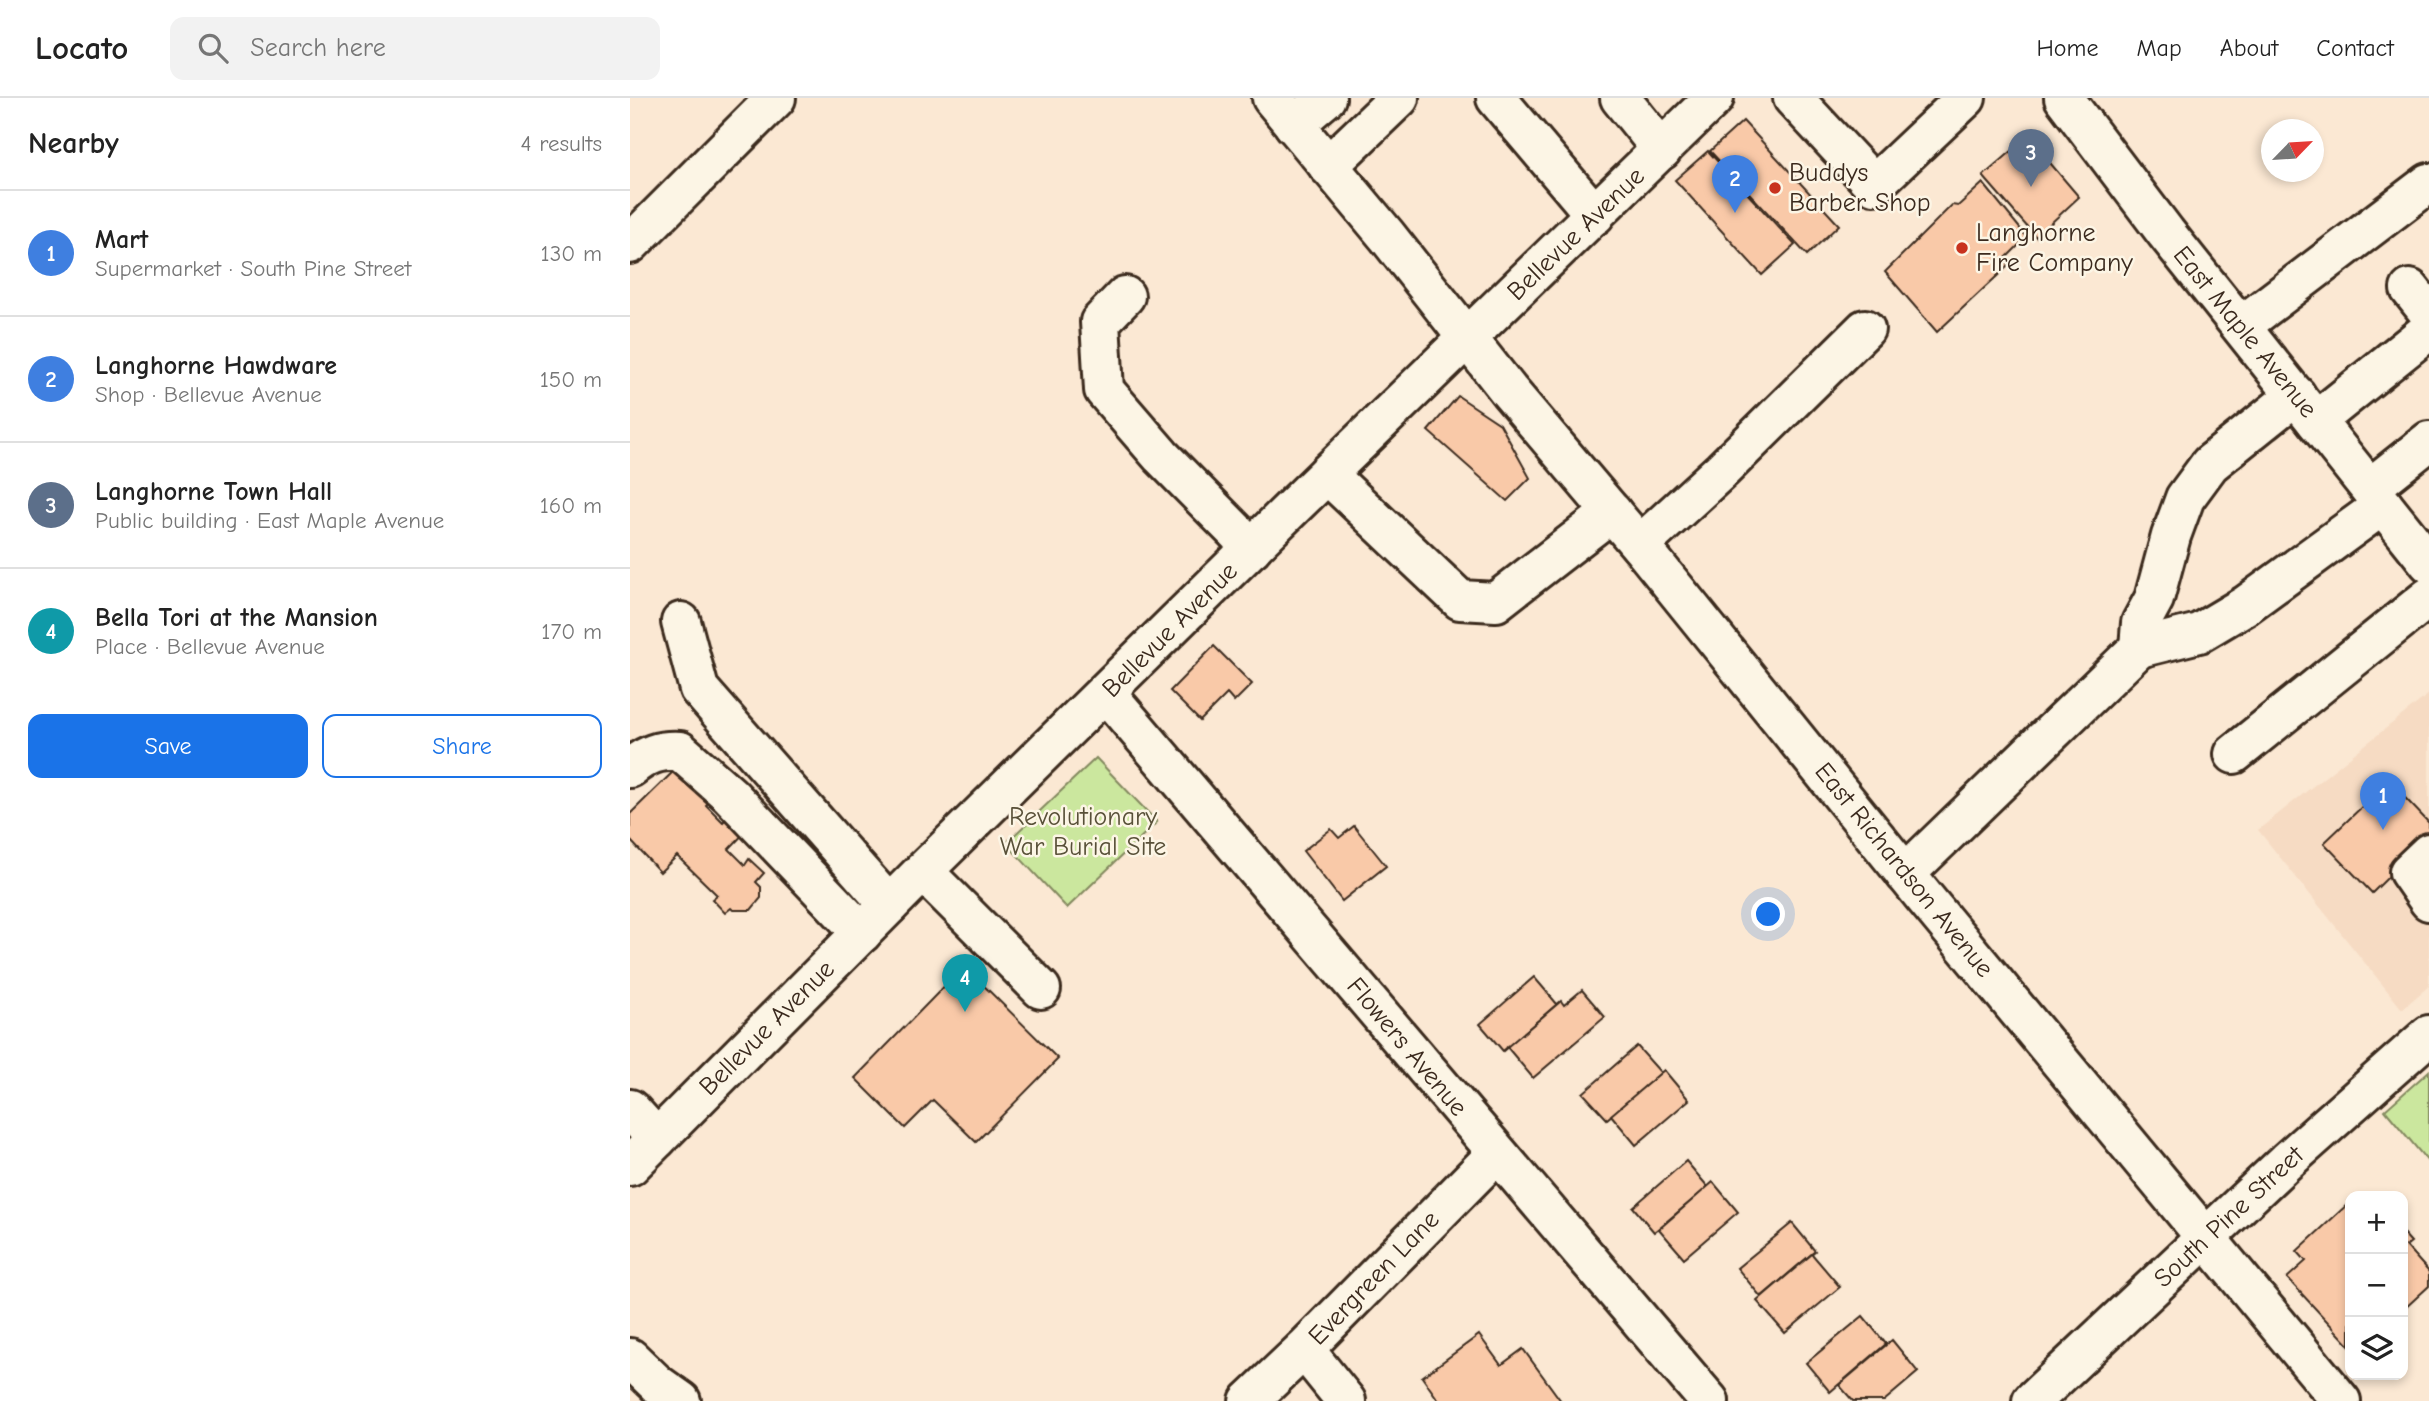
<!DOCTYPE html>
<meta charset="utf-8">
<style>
:root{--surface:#fff;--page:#f2f2f2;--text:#222;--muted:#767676;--line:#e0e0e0;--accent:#1a73e8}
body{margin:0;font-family:"Comic Neue",sans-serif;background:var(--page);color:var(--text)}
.controls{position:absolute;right:21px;bottom:21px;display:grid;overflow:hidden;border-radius:14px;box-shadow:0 4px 10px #0003}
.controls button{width:63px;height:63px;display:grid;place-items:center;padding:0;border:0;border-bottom:2px solid var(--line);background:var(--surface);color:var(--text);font:35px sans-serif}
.compass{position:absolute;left:1631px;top:21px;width:63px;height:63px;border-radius:50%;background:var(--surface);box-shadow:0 4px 10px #0003;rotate:65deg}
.you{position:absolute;left:1139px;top:817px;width:24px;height:24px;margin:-18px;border:5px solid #fff;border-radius:50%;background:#1a73e8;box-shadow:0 0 0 10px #1a73e833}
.badge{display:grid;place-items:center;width:46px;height:46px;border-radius:50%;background:var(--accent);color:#fff;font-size:23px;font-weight:700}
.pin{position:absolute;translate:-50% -58px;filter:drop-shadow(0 2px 4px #0008)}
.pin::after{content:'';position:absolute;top:37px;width:24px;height:21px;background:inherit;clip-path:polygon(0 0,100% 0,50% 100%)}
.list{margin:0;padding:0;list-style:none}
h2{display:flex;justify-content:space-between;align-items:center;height:91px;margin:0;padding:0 28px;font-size:30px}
h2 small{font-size:23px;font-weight:400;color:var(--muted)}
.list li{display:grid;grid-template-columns:46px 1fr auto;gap:21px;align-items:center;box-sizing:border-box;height:126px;padding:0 28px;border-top:2px solid var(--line)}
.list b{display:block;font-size:26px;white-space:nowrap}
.list p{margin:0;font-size:23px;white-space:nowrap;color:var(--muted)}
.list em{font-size:23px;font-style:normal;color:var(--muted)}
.actions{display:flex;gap:14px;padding:21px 28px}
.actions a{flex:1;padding:16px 0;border:2px solid var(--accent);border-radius:14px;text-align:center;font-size:24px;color:var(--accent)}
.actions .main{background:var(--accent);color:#fff}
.icon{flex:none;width:38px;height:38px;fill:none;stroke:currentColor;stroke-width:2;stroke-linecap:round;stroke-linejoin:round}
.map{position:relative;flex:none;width:1799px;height:1303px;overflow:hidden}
header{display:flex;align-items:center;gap:42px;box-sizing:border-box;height:98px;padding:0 35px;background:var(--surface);border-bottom:2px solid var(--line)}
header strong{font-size:33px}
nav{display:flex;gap:38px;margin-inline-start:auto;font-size:24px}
.search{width:490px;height:63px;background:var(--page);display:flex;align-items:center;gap:18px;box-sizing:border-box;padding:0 24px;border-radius:14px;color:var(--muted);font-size:26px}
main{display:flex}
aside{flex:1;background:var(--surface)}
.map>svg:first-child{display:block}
.built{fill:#f6dbc3}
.green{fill:#cbe79e;stroke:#83885e;stroke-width:2}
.building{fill:#f9c9a8;stroke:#3b2a1e;stroke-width:2}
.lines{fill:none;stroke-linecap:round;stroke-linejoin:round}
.minor-casing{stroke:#3b2a1e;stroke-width:44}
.major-casing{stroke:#3b2a1e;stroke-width:44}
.minor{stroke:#fcf5e5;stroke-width:38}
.major{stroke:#fcf5e5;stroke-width:38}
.poi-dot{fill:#c8321e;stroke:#fcf5e5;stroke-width:2.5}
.labels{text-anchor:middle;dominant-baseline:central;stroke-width:5;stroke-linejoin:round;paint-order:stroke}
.poi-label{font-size:26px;fill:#3b2a1e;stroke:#fcf5e5;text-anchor:start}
.street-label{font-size:26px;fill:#3b2a1e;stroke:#fcf5e5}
.park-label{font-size:26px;fill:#585038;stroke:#fcf5e5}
</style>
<header>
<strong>Locato</strong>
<div class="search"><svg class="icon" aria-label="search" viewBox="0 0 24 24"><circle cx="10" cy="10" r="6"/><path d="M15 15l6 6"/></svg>Search here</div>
<nav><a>Home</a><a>Map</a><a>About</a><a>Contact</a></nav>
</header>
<main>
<aside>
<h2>Nearby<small>4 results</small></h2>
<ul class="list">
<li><span class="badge" style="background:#3f7fe0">1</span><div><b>Mart</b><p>Supermarket · South Pine Street</p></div><em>130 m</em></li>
<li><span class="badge" style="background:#3f7fe0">2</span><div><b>Langhorne Hawdware</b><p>Shop · Bellevue Avenue</p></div><em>150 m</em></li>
<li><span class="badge" style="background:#5c6f8a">3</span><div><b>Langhorne Town Hall</b><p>Public building · East Maple Avenue</p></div><em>160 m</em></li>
<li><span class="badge" style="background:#0f9aa8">4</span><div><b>Bella Tori at the Mansion</b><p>Place · Bellevue Avenue</p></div><em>170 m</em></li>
</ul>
<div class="actions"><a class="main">Save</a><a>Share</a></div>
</aside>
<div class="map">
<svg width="1799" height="1303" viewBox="0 0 1799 1303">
<rect width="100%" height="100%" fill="#fbe8d3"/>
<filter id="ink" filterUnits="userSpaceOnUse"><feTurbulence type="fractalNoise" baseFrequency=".0143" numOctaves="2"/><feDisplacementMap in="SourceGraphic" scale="14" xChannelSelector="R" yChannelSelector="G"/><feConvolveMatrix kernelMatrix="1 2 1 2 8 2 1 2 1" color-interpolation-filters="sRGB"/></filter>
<g filter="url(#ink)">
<path class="built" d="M1799,596v292l-27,23 -144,-179z"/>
<g class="green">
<path d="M466,660l61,64 -90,86 -61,-65z"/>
<path d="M1799,973v92l-44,-53z"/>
</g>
<g class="building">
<path d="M1113,23l96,104 -32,30 -97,-104z"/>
<path d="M1398,39l51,60 -43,40 -53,-61z"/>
<path d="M1078,53l87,94 -33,30 -87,-95z"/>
<path d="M1353,85l44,54 -22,22 4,6 -72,67 -52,-60 67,-67 6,1z"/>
<path d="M828,298l42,28 30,54 -23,23 -79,-70z"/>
<path d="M584,548l38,38 -18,18 -7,-8 -27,27 -30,-30z"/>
<path d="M50,667l33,33 -7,7 17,17 14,-15 16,17 -24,25 16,16 4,-6 15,14 -8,9 5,5v11l-10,12h-18l-2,-2 -6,5 -13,-14 5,-4 -40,-39 -17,16 -30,-32v-26z"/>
<path d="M1759,683l40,42v14l-57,56 -48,-50z"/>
<path d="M724,728l32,40 -44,35 -39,-50 28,-22 8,9z"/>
<path d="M334,868l94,93 -82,83 -43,-42 -28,28 -50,-50z"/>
<path d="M904,879l23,27 -54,47 -23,-27z"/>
<path d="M952,892l23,27 -72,61 -26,-31 54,-46 3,4z"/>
<path d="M1007,948l24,27 -54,46 -24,-26z"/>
<path d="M1034,972l25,30 -53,45 -25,-30z"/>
<path d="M1056,1063l22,26 -54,45 -21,-25z"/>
<path d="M1083,1084l25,30 -54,46 -25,-29z"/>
<path d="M1720,1104v144l-63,-68 19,-17 -9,-10z"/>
<path d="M1162,1125l23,28 -54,46 -24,-29z"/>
<path d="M1773,1135l8,9 -5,4 23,26v14l-26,24z"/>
<path d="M1182,1156l28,33 -55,46 -28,-32z"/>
<path d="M1233,1218l23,28 -56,48 -24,-29z"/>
<path d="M849,1237l22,30 22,-16 38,52h-122l-17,-24z"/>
<path d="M1262,1242l26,32 -34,29h-31l-14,-16z"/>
</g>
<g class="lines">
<g class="minor-casing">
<g id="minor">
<path d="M642,0l115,138 122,155 134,158 281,348 417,504"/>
<path d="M866,0l99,117"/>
<path d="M990,0l42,52"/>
<path d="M1163,0l81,87 92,-87"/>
<path d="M664,27l32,-27"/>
<path d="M698,68l71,-68"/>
<path d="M0,146l146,-146"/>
<path d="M1780,191l19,24"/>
<path d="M495,198l-25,26 4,68 57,66 91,92"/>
<path d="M1611,228l188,-143"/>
<path d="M1686,323l113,-91"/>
<path d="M697,376l133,126 36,2 116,-90"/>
<path d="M1740,390l59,-47"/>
<path d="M1010,447l82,-75 143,-141"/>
<path d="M51,524l18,67 190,216"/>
<path d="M1509,550l60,-15 47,-28 137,-100"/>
<path d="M476,595l603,708"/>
<path d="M1604,656l195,-157"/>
<path d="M0,670c17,-14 29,-18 50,-17l50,44 132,138"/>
<path d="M1799,755l-20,19 20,29"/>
<path d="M293,773l118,118"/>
<path d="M1275,776l234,-226 2,-25 13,-24 17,-63 14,-38 25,-34 86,-69"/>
<path d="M0,1011l27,30"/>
<path d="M0,1068l293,-295 371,-365 420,-408"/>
<path d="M674,1251l42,52"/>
<path d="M0,1260l27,26 24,17"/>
<path d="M619,1303l55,-52 193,-196"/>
</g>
</g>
<g class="major-casing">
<g id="major">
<path d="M1434,0l102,135 263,330"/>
<path d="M1402,1303l255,-240 142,-126"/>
</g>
</g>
<use href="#minor" class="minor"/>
<use href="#major" class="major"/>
</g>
</g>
<g class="poi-dot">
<circle cx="1145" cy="90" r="7"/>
<circle cx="1332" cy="150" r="7"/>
</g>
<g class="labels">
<g class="poi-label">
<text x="1159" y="75">Buddys<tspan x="1159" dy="30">Barber Shop</tspan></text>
<text x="1346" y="135">Langhorne<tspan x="1346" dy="30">Fire Company</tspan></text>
</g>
<g class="street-label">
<text transform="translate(946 136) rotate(-44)">Bellevue Avenue</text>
<text transform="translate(1615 234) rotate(51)">East Maple Avenue</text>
<text transform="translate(540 532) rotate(-45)">Bellevue Avenue</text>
<text transform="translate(1274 772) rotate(51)">East Richardson Avenue</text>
<text transform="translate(137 930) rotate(-45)">Bellevue Avenue</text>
<text transform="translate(777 949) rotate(50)">Flowers Avenue</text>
<text transform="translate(1599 1119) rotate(-43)">South Pine Street</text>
<text transform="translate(744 1180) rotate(-46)">Evergreen Lane</text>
</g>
<g class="park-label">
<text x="453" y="719">Revolutionary<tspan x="453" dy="30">War Burial Site</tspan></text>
</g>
</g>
</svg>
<div class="controls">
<button>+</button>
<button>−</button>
<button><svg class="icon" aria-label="layers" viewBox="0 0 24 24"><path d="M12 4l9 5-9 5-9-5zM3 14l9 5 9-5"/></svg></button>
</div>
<svg class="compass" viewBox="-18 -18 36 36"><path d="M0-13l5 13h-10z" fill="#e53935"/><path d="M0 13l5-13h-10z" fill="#767676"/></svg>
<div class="you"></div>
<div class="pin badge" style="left:1753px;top:732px;background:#3f7fe0">1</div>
<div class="pin badge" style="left:1105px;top:115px;background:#3f7fe0">2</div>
<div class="pin badge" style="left:1401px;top:89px;background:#5c6f8a">3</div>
<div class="pin badge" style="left:335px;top:914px;background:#0f9aa8">4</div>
</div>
</main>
